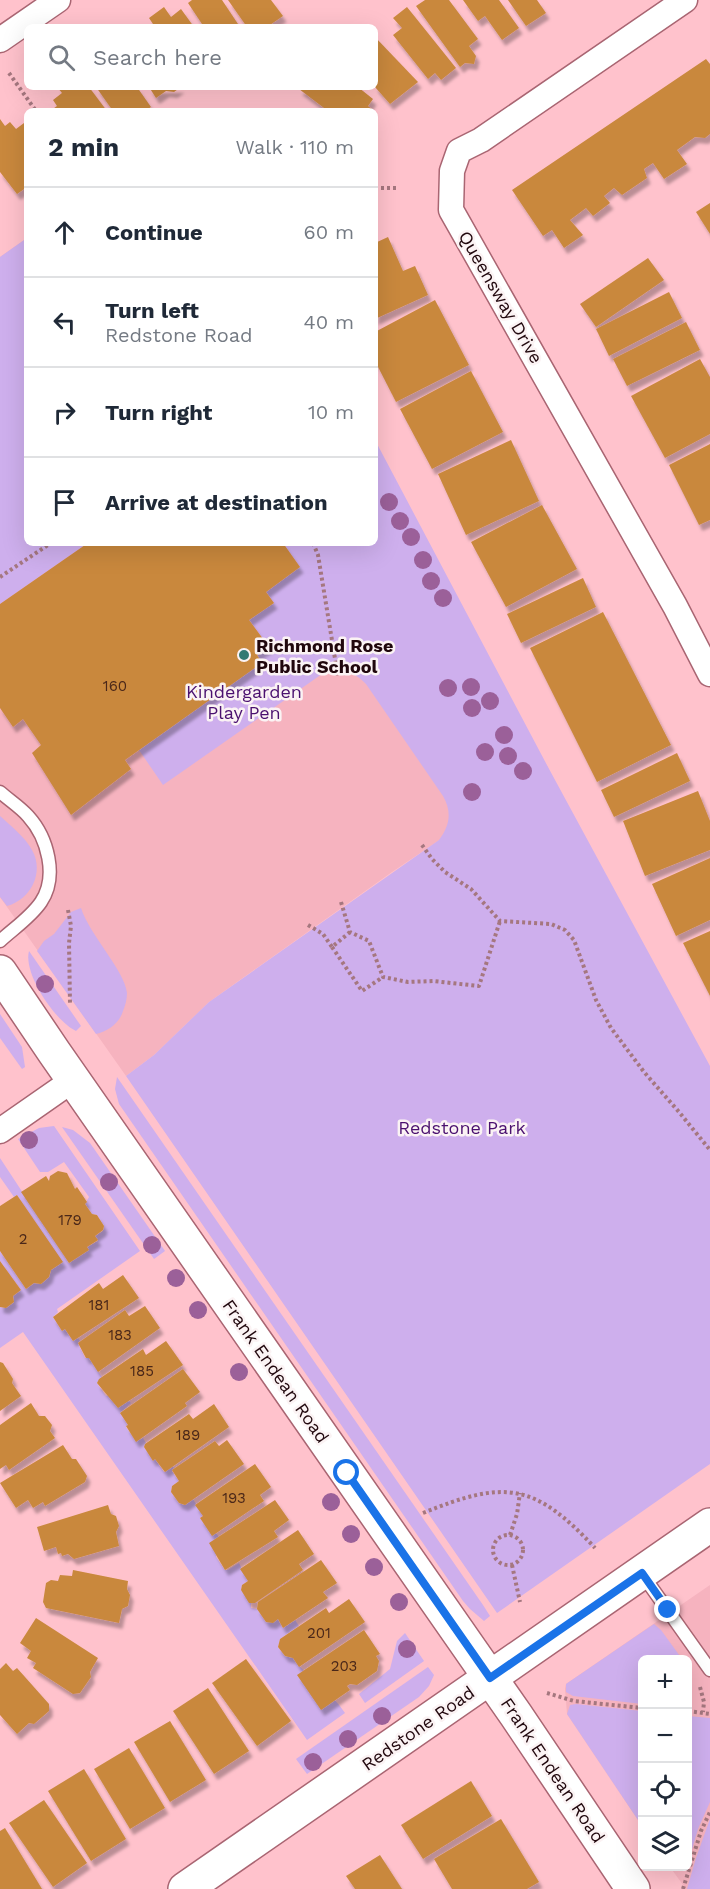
<!DOCTYPE html>
<meta charset="utf-8">
<style>
:root{--surface:#fff;--page:#f2f2f3;--text:#1f2937;--muted:#747a83;--line:#e0e1e3}
body{margin:0;font-family:"Work Sans",sans-serif;background:var(--page);color:var(--text)}
.controls{position:absolute;right:18px;bottom:18px;display:grid;overflow:hidden;border-radius:9px;box-shadow:0 6px 24px #0002}
.controls button{width:54px;height:54px;display:grid;place-items:center;padding:0;border:0;border-bottom:2px solid var(--line);background:var(--surface);color:var(--text);font:30px sans-serif}
.stop{position:absolute;width:18px;height:18px;margin:-14px;border:4px solid #1a73e8;border-radius:50%;background:#fff}
.stop.end{background:#1a73e8;border-color:#fff;box-shadow:0 2px 6px #0008}
.list{margin:0;padding:0;list-style:none}
h2{display:flex;justify-content:space-between;align-items:center;height:78px;margin:0;padding:0 24px;font-size:26px}
h2 small{font-size:20px;font-weight:400;color:var(--muted)}
.list li{display:grid;grid-template-columns:39px 1fr auto;gap:18px;align-items:center;box-sizing:border-box;height:90px;padding:0 24px;border-top:2px solid var(--line)}
.list b{display:block;font-size:22px;white-space:nowrap}
.list p{margin:0;font-size:20px;white-space:nowrap;color:var(--muted)}
.list em{font-size:20px;font-style:normal;color:var(--muted)}
.icon{flex:none;width:33px;height:33px;fill:none;stroke:currentColor;stroke-width:2;stroke-linecap:round;stroke-linejoin:round}
.map{position:relative;flex:none;width:710px;height:1889px;overflow:hidden}
.search{position:absolute;background:var(--surface);box-shadow:0 6px 24px #0002;left:24px;top:24px;width:354px;height:66px;display:flex;align-items:center;gap:15px;box-sizing:border-box;padding:0 21px;border-radius:9px;color:var(--muted);font-size:22px}
.panel{position:absolute;background:var(--surface);box-shadow:0 6px 24px #0002;left:24px;top:108px;width:354px;height:438px;border-radius:9px}
.map>svg:first-child{display:block}
.built{fill:#f6b3bf}
.green{fill:#ceafed}
.building{fill:#c9883e;filter:url(#shadow)}
.lines{fill:none;stroke-linecap:round;stroke-linejoin:round}
.lane-casing{stroke:#a96572;stroke-width:15}
.street-casing{stroke:#a96572;stroke-width:27}
.secondary-casing{stroke:#a96572;stroke-width:36}
.path{stroke:#a5777f;stroke-width:4;stroke-dasharray:3 3;stroke-linecap:butt}
.lane{stroke:#fff;stroke-width:12}
.street{stroke:#fff;stroke-width:24}
.secondary{stroke:#fff;stroke-width:33}
.tree{fill:#9b6099}
.route{stroke:#1a73e8;stroke-width:8}
.poi-dot{fill:#327a73;stroke:#fbf3f4;stroke-width:2}
.labels{text-anchor:middle;dominant-baseline:central;stroke-width:5;stroke-linejoin:round;paint-order:stroke}
.number-label{font-size:15px;fill:#4a2719}
.street-label{font-size:18px;fill:#20070d;stroke:#fbf3f4}
.poi-label{font-size:18px;font-weight:bold;fill:#20070d;stroke:#fbf3f4;text-anchor:start}
.park-label{font-size:18px;fill:#4a106f;stroke:#fbf3f4}
</style>
<div class="map">
<svg width="710" height="1889" viewBox="0 0 710 1889">
<defs>
<filter id="shadow"><feDropShadow dx="3.5" dy="6" stdDeviation="1.5" flood-color="#0004"/></filter>
</defs>
<rect width="100%" height="100%" fill="#ffc2cc"/>
<g class="built">
<path d="M27,238v305h348l173,224 -156,105 -183,130 -55,53 -28,21 -126,-179v-640z"/>
<path d="M710,1585v304h-24l-16,-22 18,-1v-206h-46v166l-75,-112 -2,-25 1,-5z"/>
</g>
<g class="green">
<path d="M27,238v305h56l2,2 -85,59v-347z"/>
<path d="M375,440l173,327 162,299v398l-213,149 -371,-537 28,-21 55,-53 230,-162c11,-15 13,-28 4,-44l-77,-112c-12,-13 -27,-16 -44,-10l-159,111 -24,-35 122,-87 -4,-8 12,-8 -20,-27 25,-17 -8,-11 34,-25 -17,-24h92z"/>
<path d="M0,816c11,10 25,21 32,34 13,23 -2,50 -25,56l-7,-9z"/>
<path d="M81,908c8,26 44,63 46,85 0,7 -2,13 -4,18 -4,13 -15,20 -27,23l-59,-83 7,-10 10,-7 17,-22z"/>
<path d="M29,951l52,75 -5,5c-21,-10 -53,-57 -47,-80z"/>
<path d="M0,1014l22,33 3,20 -3,2 -22,-31z"/>
<path d="M117,1077l366,528 7,11 -6,5 -14,-12 -7,-8 -344,-497 -4,-15z"/>
<path d="M54,1126l86,125 -83,58 1,3 -5,5 9,14 3,-2 8,12 5,-3 2,3 -2,2 7,15h4l13,19 -5,6 9,13 3,-1 20,6 2,2 -11,10 8,12 -2,2 10,14 7,-3 3,5 -2,4 9,13 2,-1 9,13 9,-6 1,3 -2,2 7,10 -7,5 -1,6 8,11 6,2 8,-6 10,17 -3,2 12,17 4,-2 3,4 -3,20 9,13h3l11,-7 9,18 -6,4 -1,5 10,13v5l6,1 9,13 12,-3 5,9 12,-8 4,6 -19,13 -2,8 7,9 8,2c15,21 38,33 52,55l-38,27 -284,-408 -23,16v-41l6,1 8,-6 -1,-6 8,-6 -21,-29v-10l26,38 8,-6 7,1 8,-7 2,-7 11,-8 -45,-67 -3,2 -14,-20v-19l69,105 19,-13 -1,-3 11,-6 -3,-5 8,-5 1,-5 -7,-11 -5,-1 -7,-10 4,-7 -25,-35 -16,10h-8l-22,-33 21,-11z"/>
<path d="M62,1127l11,3 17,13 75,108 -11,8z"/>
<path d="M654,1624l7,6 21,29 -40,1v44l-69,-8 -7,-4v-8z"/>
<path d="M405,1633l19,28 -59,42 -6,-9 31,-25 7,-28z"/>
<path d="M428,1667l6,8 -5,11 -10,11 -112,77 -11,-15z"/>
<path d="M576,1704l66,7v115l-75,-112 3,-9z"/>
<path d="M688,1716l22,2v84l-12,27 -10,34z"/>
<path d="M710,1819v70h-23l9,-31z"/>
</g>
<g class="building">
<path d="M192,0h30l18,27h-36l-16,-24z"/>
<path d="M228,0h43l12,16 -16,11h-5l-2,-3 -5,3h-8z"/>
<path d="M425,0h24l29,39 -9,7 7,10 -2,8 -9,-1 -5,4 -44,-61z"/>
<path d="M463,0h36l20,28 -17,12 -17,-24 -7,5z"/>
<path d="M508,0h29l9,13 -20,13z"/>
<path d="M164,7l7,10 10,-8 13,18h-39l-6,-9z"/>
<path d="M407,7l49,61 -15,12 -6,-7 -7,6 -35,-44 9,-7 -9,-10z"/>
<path d="M375,37l43,45 -28,22 -15,-17z"/>
<path d="M706,59l4,5v70l-5,4 -10,-1 -18,13 10,14 -23,15 -11,-16 -9,6 3,9 -25,17 -8,-7 -10,8 6,7 -17,13 -7,-8 -16,12 13,15 -19,13 -12,-18 -9,6 -31,-46z"/>
<path d="M57,87h32l18,24h-57l7,-5 -4,-6 9,-7z"/>
<path d="M96,87h41l14,20 -6,4h-32z"/>
<path d="M149,87h32l-7,5 -8,-1 -10,7z"/>
<path d="M301,87h57l15,12 -5,7 6,5h-46l-29,-22z"/>
<path d="M0,119l5,7 5,-4 6,7 8,-6 3,5v59l-10,7 -17,-22z"/>
<path d="M710,203v31l-14,-22z"/>
<path d="M388,237l15,34 12,-5 13,29 -53,24v-76z"/>
<path d="M648,258l16,22 -68,47 -16,-23z"/>
<path d="M669,292l13,26 -73,38 -13,-27z"/>
<path d="M435,300l34,65 -73,37 -21,-41v-29z"/>
<path d="M686,322l14,28 -73,36 -14,-27z"/>
<path d="M700,359l10,18v57l-45,24 -34,-62z"/>
<path d="M471,371l32,61 -71,37 -32,-60z"/>
<path d="M511,440l28,61 -73,34 -28,-61z"/>
<path d="M710,444v76l-11,5 -30,-60z"/>
<path d="M542,505l35,64 -71,38 -35,-65z"/>
<path d="M83,543h200l17,24 -34,25 8,11 -25,17 20,27 -12,8 5,8 -137,97 6,9 -60,46 -39,-62 9,-8 -18,-26 -10,8 -13,-19v-104l85,-59z"/>
<path d="M583,578l13,29 -75,36 -14,-29z"/>
<path d="M603,612l68,133 -74,37 -67,-134z"/>
<path d="M677,753l13,28 -76,36 -13,-27z"/>
<path d="M698,791l12,30v29l-65,26 -22,-55z"/>
<path d="M710,858v62l-34,16 -24,-52z"/>
<path d="M710,931v65l-27,-53z"/>
<path d="M58,1171l9,2 8,16 2,-2 10,15 -2,2 7,10 5,1 7,11 -1,4 -8,6 3,4 -11,7 2,3 -20,13 -48,-71 25,-16 3,5 1,-5z"/>
<path d="M17,1195l46,67 -12,8 -2,7 -8,7 -7,-1 -8,6 -26,-38v-45z"/>
<path d="M0,1261l21,29 -8,6 1,6 -8,6 -6,-1z"/>
<path d="M123,1275l16,23 -66,43 -8,-12 -3,2 -9,-14 46,-34 4,6z"/>
<path d="M145,1306l15,22 -62,44 -9,-14h-3l-8,-15 47,-33 4,6z"/>
<path d="M166,1341l17,24 -65,43 -21,-25 2,-4 44,-30 3,6z"/>
<path d="M0,1362l3,1 10,16 -1,4 9,13 -21,15z"/>
<path d="M183,1369l17,23 -15,11 2,3 -51,36 -10,-16 2,-1 -8,-12z"/>
<path d="M31,1403l8,13h6l7,9 -2,6 5,7 -46,32 -3,-5 -6,4v-44z"/>
<path d="M214,1404l15,23 -64,45 -10,-13 -2,2 -9,-14 1,-3 44,-30 4,5z"/>
<path d="M227,1440l17,24 -59,41 -6,-2 -8,-11 1,-6 7,-5 -7,-11 43,-29 4,5z"/>
<path d="M63,1445l9,14h4l11,17 -2,6 -40,24 -2,-4 -10,6 -5,-8 -12,8 -16,-25z"/>
<path d="M255,1464l16,23 -11,8 4,6 -52,35 -12,-18 3,-2 -8,-11z"/>
<path d="M275,1500l14,20 -15,11 4,6 -53,33 -16,-27z"/>
<path d="M108,1505l3,9 5,2 3,10 -3,6 3,14 -45,13 -6,-5 -6,2 -1,-3 -3,1 -2,-7 -12,4 -7,-24z"/>
<path d="M298,1530l16,24 -15,10 4,6 -48,33h-6l-8,-13 1,-5 6,-4 -8,-12z"/>
<path d="M321,1560l16,23 -14,9 5,6 -45,30 -5,-9 -5,4 -7,-1 -9,-13 1,-7z"/>
<path d="M73,1570l55,11 -1,8 3,6 -2,11 -6,3 -3,14 -73,-15 -3,-6 3,-19 5,-3 7,1 2,-6 12,1z"/>
<path d="M349,1599l16,23 -66,45 -6,-9 -8,-2 -7,-9 2,-8 46,-31 3,5z"/>
<path d="M36,1618l62,40 -8,14 1,5 -11,16 -7,1 -40,-26 3,-5 -9,-5 4,-7 -11,-8z"/>
<path d="M364,1630l16,24 -4,2 3,5 -2,10 -20,14 -7,-1 -3,2 3,4 -29,20 -24,-35z"/>
<path d="M246,1659l45,62 -34,25 -45,-63z"/>
<path d="M6,1663l7,8 4,-3 32,36v7l-15,13 -5,-1 -12,11 -17,-19v-46z"/>
<path d="M208,1688l41,63 -35,23 -41,-63z"/>
<path d="M170,1721l36,59 -36,22 -36,-60z"/>
<path d="M129,1748l36,60 -35,21 -36,-60z"/>
<path d="M84,1769l42,70 -35,22 -43,-70z"/>
<path d="M471,1781l21,35 -69,43 -22,-34z"/>
<path d="M44,1800l43,63 -34,24 -44,-64z"/>
<path d="M501,1819l38,63 -12,7h-75l-18,-30z"/>
<path d="M5,1828l37,61h-42v-58z"/>
<path d="M380,1855l22,34h-47l-9,-13z"/>
</g>
<g class="lines">
<g class="lane-casing">
<g id="lane">
<path d="M0,792c9,8 20,15 28,24 20,22 30,61 13,86 -10,15 -28,27 -41,39"/>
<path d="M642,1574l68,96"/>
</g>
</g>
<g class="street-casing">
<g id="street">
<path d="M685,0l-204,140 -22,11 -7,20 -1,39 224,396 35,68"/>
<path d="M0,40l58,-40"/>
<path d="M0,1131l73,-51"/>
</g>
</g>
<g class="secondary-casing">
<g id="secondary">
<path d="M0,972l54,80 462,663 117,174"/>
<path d="M185,1889l525,-364"/>
</g>
</g>
<g class="path">
<path d="M9,73l27,38"/>
<path d="M375,188h23"/>
<path d="M313,543l5,12 20,122"/>
<path d="M0,577l51,-34"/>
<path d="M422,845l10,14 13,13 26,17 29,32 51,3 14,6 9,10 22,60 15,28 33,44 35,40 31,38"/>
<path d="M341,902l9,30 19,9 14,36 25,5 25,-1 46,5 21,-65"/>
<path d="M68,910l3,16 -2,17 1,60"/>
<path d="M308,925l15,9 9,13 18,-15"/>
<path d="M332,947l30,44 21,-14"/>
<path d="M423,1513c81,-33 111,-31 172,35"/>
<circle cx="508" cy="1550" r="15"/>
<path d="M510,1535l7,-21 3,-21"/>
<path d="M512,1565l8,37"/>
<path d="M700,1687l4,15 -1,10"/>
<path d="M547,1693l27,8 68,7"/>
<path d="M688,1711l22,3"/>
<path d="M683,1889l18,-58 9,-19"/>
</g>
<use href="#lane" class="lane"/>
<use href="#street" class="street"/>
<use href="#secondary" class="secondary"/>
</g>
<g class="tree">
<circle cx="389" cy="502" r="9"/>
<circle cx="400" cy="521" r="9"/>
<circle cx="411" cy="537" r="9"/>
<circle cx="423" cy="560" r="9"/>
<circle cx="431" cy="581" r="9"/>
<circle cx="443" cy="598" r="9"/>
<circle cx="471" cy="687" r="9"/>
<circle cx="448" cy="688" r="9"/>
<circle cx="490" cy="701" r="9"/>
<circle cx="472" cy="708" r="9"/>
<circle cx="504" cy="735" r="9"/>
<circle cx="485" cy="752" r="9"/>
<circle cx="508" cy="756" r="9"/>
<circle cx="523" cy="771" r="9"/>
<circle cx="472" cy="792" r="9"/>
<circle cx="45" cy="984" r="9"/>
<circle cx="29" cy="1140" r="9"/>
<circle cx="109" cy="1182" r="9"/>
<circle cx="152" cy="1245" r="9"/>
<circle cx="176" cy="1278" r="9"/>
<circle cx="198" cy="1310" r="9"/>
<circle cx="239" cy="1372" r="9"/>
<circle cx="331" cy="1502" r="9"/>
<circle cx="351" cy="1534" r="9"/>
<circle cx="374" cy="1567" r="9"/>
<circle cx="399" cy="1602" r="9"/>
<circle cx="407" cy="1649" r="9"/>
<circle cx="382" cy="1716" r="9"/>
<circle cx="348" cy="1739" r="9"/>
<circle cx="313" cy="1762" r="9"/>
</g>
<g class="lines">
<path class="route" d="M347,1473l143,205 152,-105 26,37"/>
</g>
<circle class="poi-dot" cx="244" cy="655" r="6"/>
<g class="labels">
<g class="number-label">
<text x="115" y="686">160</text>
<text x="70" y="1220">179</text>
<text x="23" y="1239">2</text>
<text x="99" y="1305">181</text>
<text x="120" y="1335">183</text>
<text x="142" y="1371">185</text>
<text x="188" y="1435">189</text>
<text x="234" y="1498">193</text>
<text x="319" y="1633">201</text>
<text x="344" y="1666">203</text>
</g>
<g class="street-label">
<text transform="translate(501 297) rotate(60)">Queensway Drive</text>
<text transform="translate(276 1371) rotate(55)">Frank Endean Road</text>
<text transform="translate(418 1728) rotate(-35)">Redstone Road</text>
<text transform="translate(553 1770) rotate(56)">Frank Endean Road</text>
</g>
<g class="poi-label">
<text x="256" y="645">Richmond Rose<tspan x="256" dy="21">Public School</tspan></text>
</g>
<g class="park-label">
<text x="244" y="691">Kindergarden<tspan x="244" dy="21">Play Pen</tspan></text>
<text x="462" y="1127">Redstone Park</text>
</g>
</g>
</svg>
<div class="controls">
<button>+</button>
<button>−</button>
<button><svg class="icon" aria-label="locate" viewBox="0 0 24 24"><circle cx="12" cy="12" r="6"/><path d="M12 2v4M12 18v4M2 12h4M18 12h4"/></svg></button>
<button><svg class="icon" aria-label="layers" viewBox="0 0 24 24"><path d="M12 4l9 5-9 5-9-5zM3 14l9 5 9-5"/></svg></button>
</div>
<div class="stop" style="left:347px;top:1473px"></div>
<div class="stop end" style="left:668px;top:1610px"></div>
<div class="search"><svg class="icon" aria-label="search" viewBox="0 0 24 24"><circle cx="10" cy="10" r="6"/><path d="M15 15l6 6"/></svg>Search here</div>
<section class="panel">
<h2>2 min<small>Walk · 110 m</small></h2>
<ul class="list">
<li><svg class="icon" aria-label="ahead" viewBox="0 0 24 24"><path d="M12 20V5M6 11l6-6 6 6"/></svg><div><b>Continue</b></div><em>60 m</em></li>
<li><svg class="icon" aria-label="left" viewBox="0 0 24 24"><path d="M17 20v-9H6M10 6l-5 5 5 5"/></svg><div><b>Turn left</b><p>Redstone Road</p></div><em>40 m</em></li>
<li><svg class="icon" aria-label="right" viewBox="0 0 24 24"><path d="M7 20v-9h11M14 6l5 5-5 5"/></svg><div><b>Turn right</b></div><em>10 m</em></li>
<li><svg class="icon" aria-label="arrive" viewBox="0 0 24 24"><path d="M6 21V4h12l-3 4 3 4H6"/></svg><div><b>Arrive at destination</b></div></li>
</ul>
</section>
</div>
